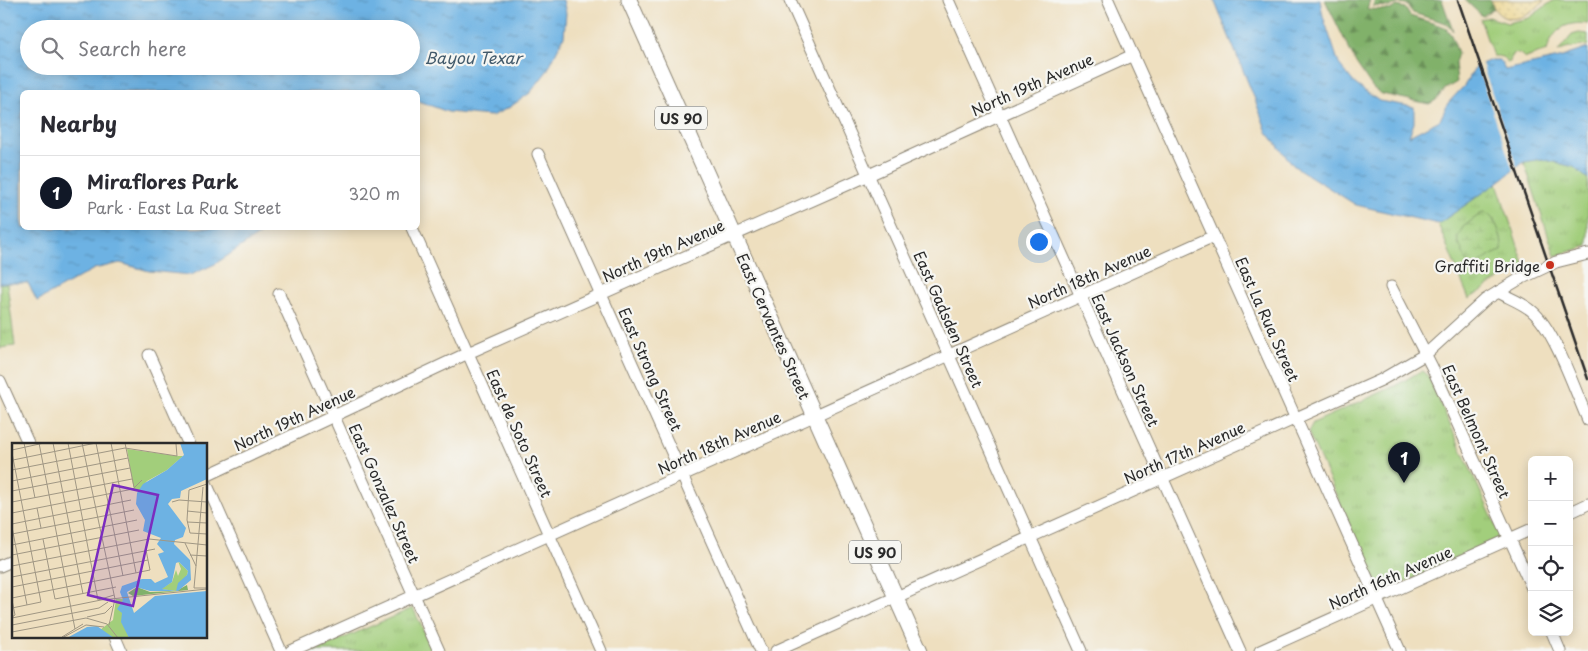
<!DOCTYPE html>
<meta charset="utf-8">
<style>
:root{--surface:#fff;--page:#f7f7f7;--text:#2b2b33;--muted:#7c7c81;--line:#e1e1e2;--accent:#111827}
body{margin:0;font-family:"Playpen Sans",sans-serif;background:var(--page);color:var(--text)}
.controls{position:absolute;right:15px;bottom:15px;display:grid;overflow:hidden;border-radius:8px;box-shadow:0 2px 12px #0003}
.controls button{width:45px;height:45px;display:grid;place-items:center;padding:0;border:0;border-bottom:1px solid var(--line);background:var(--surface);color:var(--text);font:25px sans-serif}
.you{position:absolute;left:1038px;top:241px;width:18px;height:18px;margin:-12px;border:4px solid #fff;border-radius:50%;background:#1a73e8;box-shadow:0 0 0 8px #1a73e833}
.badge{display:grid;place-items:center;width:32px;height:32px;border-radius:50%;background:var(--accent);color:#fff;font-size:16px;font-weight:700}
.pin{position:absolute;translate:-50% -41px;filter:drop-shadow(0 1px 2px #0008)}
.pin::after{content:'';position:absolute;top:26px;width:18px;height:15px;background:inherit;clip-path:polygon(0 0,100% 0,50% 100%)}
.list{margin:0;padding:0;list-style:none}
h2{display:flex;justify-content:space-between;align-items:center;height:65px;margin:0;padding:0 20px;font-size:21px}
h2 small{font-size:16px;font-weight:400;color:var(--muted)}
.list li{display:grid;grid-template-columns:32px 1fr auto;gap:15px;align-items:center;box-sizing:border-box;height:75px;padding:0 20px;border-top:1px solid var(--line)}
.list b{display:block;font-size:19px;white-space:nowrap}
.list p{margin:0;font-size:16px;white-space:nowrap;color:var(--muted)}
.list em{font-size:16px;font-style:normal;color:var(--muted)}
.icon{flex:none;width:28px;height:28px;fill:none;stroke:currentColor;stroke-width:2;stroke-linecap:round;stroke-linejoin:round}
.map{position:relative;flex:none;width:1588px;height:651px;overflow:hidden}
.search{position:absolute;background:var(--surface);box-shadow:0 2px 12px #0003;left:20px;top:20px;width:400px;height:55px;display:flex;align-items:center;gap:12px;box-sizing:border-box;padding:0 18px;border-radius:28px;color:var(--muted);font-size:19px}
.panel{position:absolute;background:var(--surface);box-shadow:0 2px 12px #0003;left:20px;top:90px;width:400px;height:140px;border-radius:8px}
.map>svg:first-child{display:block}
.grass{fill:url(#grass-tufts);stroke:#667c53}
.forest{fill:url(#forest-firs);stroke:#566e4b}
.wetland{fill:url(#wetland-marsh);stroke:#667c53}
.sand{fill:url(#sand-dots);stroke:#8c8264}
.water{fill:url(#water-ripples);stroke:#4c6e87;fill-rule:evenodd}
.pier{fill:#eedfbf}
.lines{fill:none;stroke-linecap:round;stroke-linejoin:round}
.minor-casing{stroke:#8c8575;stroke-width:13}
.major-casing{stroke:#8c8575;stroke-width:17}
.minor{stroke:#fff;stroke-width:11}
.major{stroke:#fff;stroke-width:15}
.rail{stroke:#2b2b2b;stroke-width:2.5}
.poi-dot{fill:#c8321e;stroke:#f6f6f2;stroke-width:2}
.labels{text-anchor:middle;dominant-baseline:central;stroke-width:4.5;stroke-linejoin:round;paint-order:stroke}
.shield{fill:#f6f6f2;stroke:#686867;stroke-width:1}
.shield-label{font-size:14px;font-weight:bold;fill:#2b2b2b}
.street-label{font-size:15px;fill:#2b2b2b;stroke:#f6f6f2}
.poi-label{font-size:15px;fill:#2b2b2b;stroke:#f6f6f2;text-anchor:end}
.water-label{font-size:16px;font-style:italic;fill:#425a6b;stroke:#f6f6f2}
.inset-road{fill:none;stroke:#a09784;stroke-width:1}
.view{fill:#7b2cbf;fill-opacity:0.15;stroke:#7b2cbf;stroke-width:2.5}
.inset-edge{fill:none;stroke:#2b2b2b;stroke-width:2.5}
</style>
<div class="map">
<svg width="1588" height="651" viewBox="0 0 1588 651">
<defs>
<pattern id="grass-tufts" width="24" height="20" patternUnits="userSpaceOnUse" patternTransform="scale(1.25)"><rect width="24" height="20" fill="#a2ce7b"/><path d="M3 7l-1-3M5 7V3M7 7l1-3M15 17l-1-3M17 17v-4M19 17l1-3" fill="none" stroke="#8cb16a"/></pattern>
<pattern id="forest-firs" width="22" height="20" patternUnits="userSpaceOnUse" patternTransform="scale(1.25)"><rect width="22" height="20" fill="#81b16b"/><path d="M5 1l3.5 6h-7zM16 11l3.5 6h-7z" fill="#6a9058"/></pattern>
<pattern id="wetland-marsh" width="20" height="14" patternUnits="userSpaceOnUse" patternTransform="scale(1.25)"><rect width="20" height="14" fill="#a2ce7b"/><path d="M1 5h8M5 5V1M11 12h8M15 12V8" fill="none" stroke="#8cb16a"/></pattern>
<pattern id="sand-dots" width="8" height="8" patternUnits="userSpaceOnUse" patternTransform="scale(1.25)"><rect width="8" height="8" fill="#eeda9e"/><path d="M2 2h.1M6 6h.1" fill="none" stroke="#cb8" stroke-width="1.8" stroke-linecap="round"/></pattern>
<pattern id="water-ripples" width="26" height="14" patternUnits="userSpaceOnUse" patternTransform="scale(1.25)"><rect width="26" height="14" fill="#6db2e3"/><path d="M2 4q2-2 4 0t4 0M15 11q2-2 4 0t4 0" fill="none" stroke="#5a91b8"/></pattern>
</defs>
<rect width="100%" height="100%" fill="#f6f6f2"/>
<filter id="ink" filterUnits="userSpaceOnUse"><feTurbulence type="fractalNoise" baseFrequency=".02" numOctaves="2"/><feDisplacementMap in="SourceGraphic" scale="10" xChannelSelector="R" yChannelSelector="G"/><feConvolveMatrix kernelMatrix="1 2 1 2 8 2 1 2 1" color-interpolation-filters="sRGB"/></filter>
<filter id="wash" filterUnits="userSpaceOnUse"><feTurbulence type="fractalNoise" baseFrequency=".0096" numOctaves="4" result="noise"/><feDisplacementMap in="SourceGraphic" scale="20" xChannelSelector="R" yChannelSelector="G"/><feGaussianBlur stdDeviation="1.12" result="paint"/><feColorMatrix in="noise" values="0 0 0 0 0 0 0 0 0 0 0 0 0 0 0 0 0 1.4 0 .05"/><feComposite in="paint" operator="in"/></filter>
<g filter="url(#wash)">
<rect width="100%" height="100%" fill="#eedfbf"/>
<g class="grass">
<path d="M1554,0h34v24c-22,-3 -35,5 -41,27l-22,7 -6,-5 -7,1 -2,8 -3,1c-3,-7 -7,-7 -14,-7l-13,-37 9,-2 18,6 22,-5z"/>
<path d="M1542,159l32,8 14,12v67l-33,10 -31,-94z"/>
<path d="M1497,183l28,84 -27,13 -29,19 -31,-75z"/>
<path d="M0,283h7l8,63 -15,2z"/>
<path d="M1421,371l6,3 75,165 -122,54 -72,-161 5,-9 82,-37z"/>
<path d="M413,608l20,43h-119z"/>
</g>
<g class="forest">
<path d="M1325,0h45l-3,9 23,1 7,-4 8,2 5,8 35,11 6,8 7,18 -3,10 2,19 -12,7 -9,11 -7,4 -47,-10 -9,-6 -17,-25z"/>
<path d="M1375,0h67l11,31 -7,-8 -33,-10 -7,-9 -7,-1 -10,4 -16,-1z"/>
<path d="M1465,0h26l3,8 -12,8z"/>
</g>
<g class="wetland">
<path d="M1579,33l9,1v11l-23,4 -7,3 14,-17z"/>
<path d="M1483,212c13,3 20,27 19,39 -13,3 -21,13 -32,19l-13,-32 6,-11z"/>
</g>
<path class="sand" d="M1491,0h53c-14,19 -45,30 -53,0z"/>
<g class="water">
<path d="M0,0h563l3,13 -2,23 -17,35 -17,22 -20,14 -18,9 -13,-1 -31,-3 -30,-11v-9h-396v136h247l-54,36 -24,11 -42,-4 -29,-8 -26,6 -57,32 -9,-18h-28zM29,29h382v37h-382z"/>
<path d="M1214,0h106l3,16 16,48 16,20 24,17 35,6v16l-5,13 31,-16 8,-17 16,-17 12,-20 15,-6h9l5,10 54,-12 29,-10v131l-14,-12 -32,-8 -18,3 -27,21 -59,41 -82,-19 -62,-39 -27,-34 -13,-35z"/>
</g>
<path class="pier" d="M1481,61l37,109 -4,3 -38,-110z"/>
</g>
<g filter="url(#ink)">
<g class="lines">
<g class="minor-casing">
<g id="minor">
<path d="M790,0l291,651"/>
<path d="M948,0l292,651"/>
<path d="M1108,0l292,651"/>
<path d="M538,154l223,497"/>
<path d="M412,228l189,423"/>
<path d="M1391,287l41,80 100,221"/>
<path d="M1498,292c11,6 25,11 34,19 23,19 43,80 56,109"/>
<path d="M279,294l160,357"/>
<path d="M149,355l40,90"/>
<path d="M0,381l29,64"/>
<path d="M206,476l262,-123 381,-169 284,-129"/>
<path d="M206,483l75,168"/>
<path d="M1569,513l19,-9"/>
<path d="M0,566l14,-6"/>
<path d="M1552,632l8,19"/>
<path d="M115,637l6,14"/>
<path d="M291,651l923,-415"/>
<path d="M776,651l605,-271 45,-26 59,-54 33,-20 38,-18 32,-8"/>
<path d="M1260,651l272,-122"/>
</g>
</g>
<g class="major-casing">
<path id="major" d="M629,0l291,651"/>
</g>
<use href="#minor" class="minor"/>
<use href="#major" class="major"/>
<path class="rail" d="M1458,0l130,379"/>
</g>
</g>
<circle class="poi-dot" cx="1550" cy="265" r="5"/>
<g class="labels">
<g class="shield">
<rect x="655" y="106.5" width="52" height="23" rx="4"/>
<rect x="849" y="540.5" width="52" height="23" rx="4"/>
</g>
<g class="shield-label">
<text x="681" y="118">US 90</text>
<text x="875" y="552">US 90</text>
</g>
<g class="street-label">
<text transform="translate(1032 84) rotate(-24)">North 19th Avenue</text>
<text transform="translate(663 250) rotate(-24)">North 19th Avenue</text>
<text transform="translate(1089 276) rotate(-24)">North 18th Avenue</text>
<text transform="translate(949 319) rotate(66)">East Gadsden Street</text>
<text transform="translate(1268 319) rotate(66)">East La Rua Street</text>
<text transform="translate(774 326) rotate(66)">East Cervantes Street</text>
<text transform="translate(1126 360) rotate(66)">East Jackson Street</text>
<text transform="translate(651 369) rotate(66)">East Strong Street</text>
<text transform="translate(294 418) rotate(-25)">North 19th Avenue</text>
<text transform="translate(1477 431) rotate(66)">East Belmont Street</text>
<text transform="translate(520 433) rotate(66)">East de Soto Street</text>
<text transform="translate(719 442) rotate(-24)">North 18th Avenue</text>
<text transform="translate(1184 452) rotate(-24)">North 17th Avenue</text>
<text transform="translate(385 493) rotate(66)">East Gonzalez Street</text>
<text transform="translate(1390 577) rotate(-24)">North 16th Avenue</text>
</g>
<g class="poi-label">
<text x="1540" y="265">Graffiti Bridge</text>
</g>
<g class="water-label">
<text x="473" y="57">Bayou Texar</text>
</g>
</g>
<g transform="translate(12 443)">
<rect width="195" height="195" fill="#eedfbf"/>
<path d="M115,6l50,7h6l-16,14 -20,11 -8,10h-5zM104,156h7l-1,19 7,20h-15l-14,-8 13,-10z" fill="#a2ce7b"/>
<path d="M175,142l1,5 -55,6 -5,-3 9,-6 13,5 26,-1z" fill="#81b16b"/>
<path d="M166,118l10,10 -1,4 -11,16 -15,-2 11,-7 4,-12 2,6 3,-7z" fill="#a2ce7b"/>
<path d="M168,0h27v36l-26,12 -1,7 -8,1 -4,5 18,24 -3,9 -8,3 -1,4 16,16 1,20 -13,11h-28l-14,-4 -9,5 7,21 21,-17 52,-5v47h-78l-8,-16 1,-9 -5,-4 6,-9 -3,-8 2,-6 20,-7h9l4,4 13,-6 -10,-23 6,-2 -7,-8 4,-6 -18,-7 2,-11 -9,-16 1,-11 6,-9 24,-14 17,-15zM167,119l9,9 -1,4 -9,8 -2,8 -14,-2 10,-7 4,-19zM85,183l17,12h-47l20,-11z" fill="#6db2e3" fill-rule="evenodd"/>
<path class="inset-road" d="M12,0l11,55M27,0l36,186M41,0l30,151M56,0l30,157 16,-5M70,0l33,156 -6,26M84,0l27,133M99,0l25,130M113,0l9,44M0,7l32,-7M0,10l29,149 -29,6M1,17l83,-17M0,27l113,-22 52,8 -1,-12M0,38l116,-23M195,41l-18,6 -2,30 3,13 17,1M0,48l118,-23M0,59l120,-23M160,59l7,-2 28,2M25,65l4,20M175,68l20,2M0,70l121,-24 9,-9M175,79l20,1M0,81l119,-24M0,84l15,78M0,91l122,-24M31,96l12,60 61,-12M173,100l11,23 -2,22h13M0,102l125,-25M134,107l4,20M0,112l127,-25M178,112l17,1M0,123l137,-27 58,6M184,123l7,-79M0,134l143,-28M0,144l136,-27M0,155l138,-28M0,157l3,15 -3,2M75,174l18,-4 7,-7M0,175l89,-18 106,-11M0,182l87,-17 9,-6M0,189l74,-14 21,6 11,14M50,194l21,-13M50,195l24,-13 18,2"/>
<path class="view" d="M101,42l45,10 -25,111 -45,-11z"/>
<rect width="195" height="195" class="inset-edge"/>
</g>
</svg>
<div class="controls">
<button>+</button>
<button>−</button>
<button><svg class="icon" aria-label="locate" viewBox="0 0 24 24"><circle cx="12" cy="12" r="6"/><path d="M12 2v4M12 18v4M2 12h4M18 12h4"/></svg></button>
<button><svg class="icon" aria-label="layers" viewBox="0 0 24 24"><path d="M12 4l9 5-9 5-9-5zM3 14l9 5 9-5"/></svg></button>
</div>
<div class="you"></div>
<div class="pin badge" style="left:1404px;top:483px">1</div>
<div class="search"><svg class="icon" aria-label="search" viewBox="0 0 24 24"><circle cx="10" cy="10" r="6"/><path d="M15 15l6 6"/></svg>Search here</div>
<section class="panel">
<h2>Nearby<small></small></h2>
<ul class="list">
<li><span class="badge">1</span><div><b>Miraflores Park</b><p>Park · East La Rua Street</p></div><em>320 m</em></li>
</ul>
</section>
</div>
